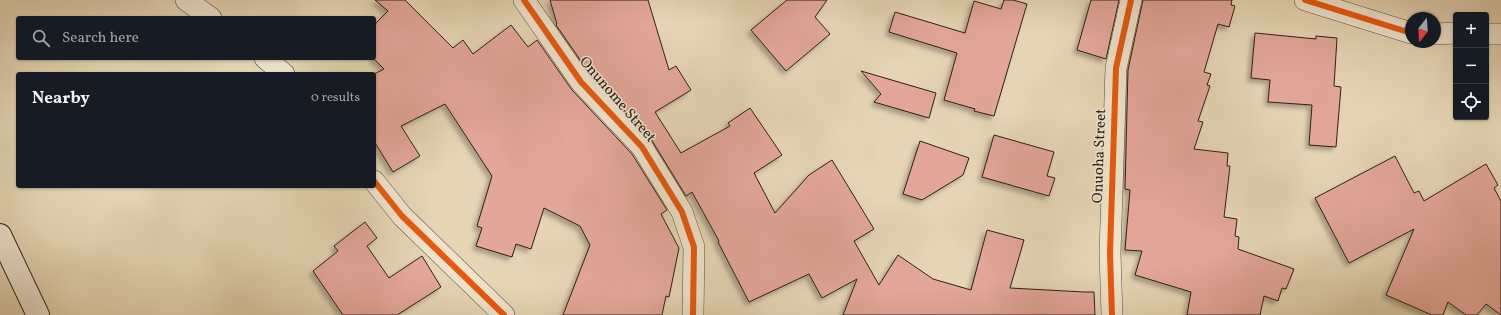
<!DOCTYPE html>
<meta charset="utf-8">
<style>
:root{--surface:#171b24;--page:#20242c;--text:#f1f3f6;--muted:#9ea1a6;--line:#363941}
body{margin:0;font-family:Vollkorn,serif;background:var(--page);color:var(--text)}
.controls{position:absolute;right:12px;top:12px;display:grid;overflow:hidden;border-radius:4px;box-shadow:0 1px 3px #0004}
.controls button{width:36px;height:36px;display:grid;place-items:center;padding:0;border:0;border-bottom:1px solid var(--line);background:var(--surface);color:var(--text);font:20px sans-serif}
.compass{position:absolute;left:1405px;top:12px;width:36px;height:36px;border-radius:50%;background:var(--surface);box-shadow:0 1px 3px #0004;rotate:197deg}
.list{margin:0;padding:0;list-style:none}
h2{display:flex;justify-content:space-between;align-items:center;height:52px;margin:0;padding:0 16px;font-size:17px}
h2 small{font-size:13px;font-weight:400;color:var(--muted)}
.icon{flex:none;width:22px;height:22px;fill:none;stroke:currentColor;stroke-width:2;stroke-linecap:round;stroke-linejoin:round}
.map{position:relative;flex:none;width:1501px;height:315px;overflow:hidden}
.search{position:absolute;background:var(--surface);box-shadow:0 1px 3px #0004;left:16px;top:16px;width:360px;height:44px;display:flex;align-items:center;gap:10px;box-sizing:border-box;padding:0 14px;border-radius:4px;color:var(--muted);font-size:15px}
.panel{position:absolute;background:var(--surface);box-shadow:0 1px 3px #0004;left:16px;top:72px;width:360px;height:116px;border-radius:4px}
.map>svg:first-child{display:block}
.building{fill:#e3a698;stroke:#2b2217;filter:url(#shadow)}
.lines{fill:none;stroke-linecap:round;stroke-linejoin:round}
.street-casing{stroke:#5a4f3e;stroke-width:22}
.secondary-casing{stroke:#2b2217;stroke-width:24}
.street{stroke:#eee4ce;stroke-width:21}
.secondary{stroke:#eee4ce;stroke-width:22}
.cycleway-casing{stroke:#eee4ce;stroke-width:8}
.cycleway{stroke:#e8590c;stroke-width:6}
.labels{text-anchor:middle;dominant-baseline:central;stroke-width:3;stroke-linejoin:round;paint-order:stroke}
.street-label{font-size:15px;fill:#2b2217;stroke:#eee4ce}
</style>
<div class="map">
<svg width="1501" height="315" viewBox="0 0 1501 315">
<defs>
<filter id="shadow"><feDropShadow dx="-3.5" dy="3.5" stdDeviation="2" flood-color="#0004"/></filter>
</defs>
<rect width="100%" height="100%" fill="#e5d5b4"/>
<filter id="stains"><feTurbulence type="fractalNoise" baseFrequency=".005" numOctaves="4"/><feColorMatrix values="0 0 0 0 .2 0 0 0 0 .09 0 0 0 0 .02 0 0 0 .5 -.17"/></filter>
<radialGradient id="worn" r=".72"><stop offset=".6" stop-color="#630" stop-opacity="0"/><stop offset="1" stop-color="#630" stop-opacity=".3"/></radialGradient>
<g class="building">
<path d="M375,0h30l48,48 10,-8 10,14 38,-29 17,22 9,-7 35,50 60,64 35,56 -6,4 18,34 -10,49 -3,-1 -4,19h-99l27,-70 -10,-19 -36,-18 -13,41 -15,-5 -4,13 -36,-11 6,-18 -5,-2 15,-50 -47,-72 -44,22 19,30 -27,16 -19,-31v-67l10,-5 -10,-10v-34l14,-14z"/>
<path d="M550,0h98l21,70 7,-4 15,24 -36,22 26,41 49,-27 -2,-3 22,-15 32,47 -28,18 21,40 34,-38 23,-15 42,69 -20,12 25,44 19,-30 35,24 38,11 16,-60 37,10 -14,48 74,4h10l1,23h-252l14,-36 -35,19 -13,-24 -60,28 -31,-60 1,-1 -27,-49 -6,4 -35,-57 -61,-65 -34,-49 1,-1z"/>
<path d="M787,0h40l-12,17 15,17 -44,37 -35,-41z"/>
<path d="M1004,0h9l14,4 -33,112 -20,-5 1,-2 -31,-9 13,-47 -68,-21 6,-20 70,21 9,-32 27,8z"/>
<path d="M1091,0h28l-13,59 -29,-9z"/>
<path d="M1143,0h89l-1,5 4,1 -6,21 -11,-3 -14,48 7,2 -4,11 3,1 -12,35 5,1 -9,27 34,4 -1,13h3l-6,51 13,2 -2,17 4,1 -1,12 56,20 -8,20 -4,-1 -4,13 -14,-5 -4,19h-73l4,-23 -56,-17 7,-24 -17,-1 5,-60 -5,-1 3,-119z"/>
<path d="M1255,33l61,6v-3l21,2 -3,48 7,1 -5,60 -27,-2 3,-40 -44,-3 2,-22 -19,-2z"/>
<path d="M861,71l75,22 -7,25 -55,-16 7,-8z"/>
<path d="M994,135l60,17 -7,24 8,2 -6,18 -67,-19z"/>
<path d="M920,141l49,17 -6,17 -41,25 -19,-6z"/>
<path d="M1395,156l19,37 5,-2 5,10 62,-37 12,21 -4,3 7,13v114l-15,-11 -9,11h-11l-18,-13 -5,13h-11l-46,-20 28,-66 -65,34 -34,-65z"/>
<path d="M365,222l12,16 -10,8 22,32 33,-22 19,31 -44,28h-54l-30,-44 25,-20 -4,-5z"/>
</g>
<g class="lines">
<g class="street-casing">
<g id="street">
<path d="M186,0l25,18"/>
<path d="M524,0l57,82 61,65 40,65 12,35 -1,68"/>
<path d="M1305,0l106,33"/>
<path d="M1435,34l21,-1"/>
<path d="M1486,34h15"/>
<path d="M265,58l19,16"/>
<path d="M374,181l28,35 102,99"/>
<path d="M1112,315l-2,-62 6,-185 15,-68"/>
</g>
</g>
<g class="secondary-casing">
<path id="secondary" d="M0,235l38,80"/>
</g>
<use href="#street" class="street"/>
<use href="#secondary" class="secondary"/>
<g class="cycleway-casing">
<g id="cycleway">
<path d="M524,0l57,82 61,65 40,65 12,35 -1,68"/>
<path d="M1305,0l106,33"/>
<path d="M374,181l28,35 102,99"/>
<path d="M1112,315l-2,-62 6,-185 15,-68"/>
</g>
</g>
<use href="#cycleway" class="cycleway"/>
</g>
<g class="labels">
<g class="street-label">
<text transform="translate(617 100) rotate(49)">Onunome Street</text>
<text transform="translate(1100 156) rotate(-88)">Onuoha Street</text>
</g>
</g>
<rect width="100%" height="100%" filter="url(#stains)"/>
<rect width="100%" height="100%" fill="url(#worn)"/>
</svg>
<div class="controls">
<button>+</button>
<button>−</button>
<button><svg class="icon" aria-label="locate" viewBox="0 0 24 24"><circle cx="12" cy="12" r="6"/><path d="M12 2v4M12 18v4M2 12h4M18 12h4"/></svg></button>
</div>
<svg class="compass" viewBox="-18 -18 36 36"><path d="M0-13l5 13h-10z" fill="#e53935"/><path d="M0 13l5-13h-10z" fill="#9ea1a6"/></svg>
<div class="search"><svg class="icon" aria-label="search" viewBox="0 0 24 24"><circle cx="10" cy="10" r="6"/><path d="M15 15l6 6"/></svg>Search here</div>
<section class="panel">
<h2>Nearby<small>0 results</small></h2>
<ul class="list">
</ul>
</section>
</div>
